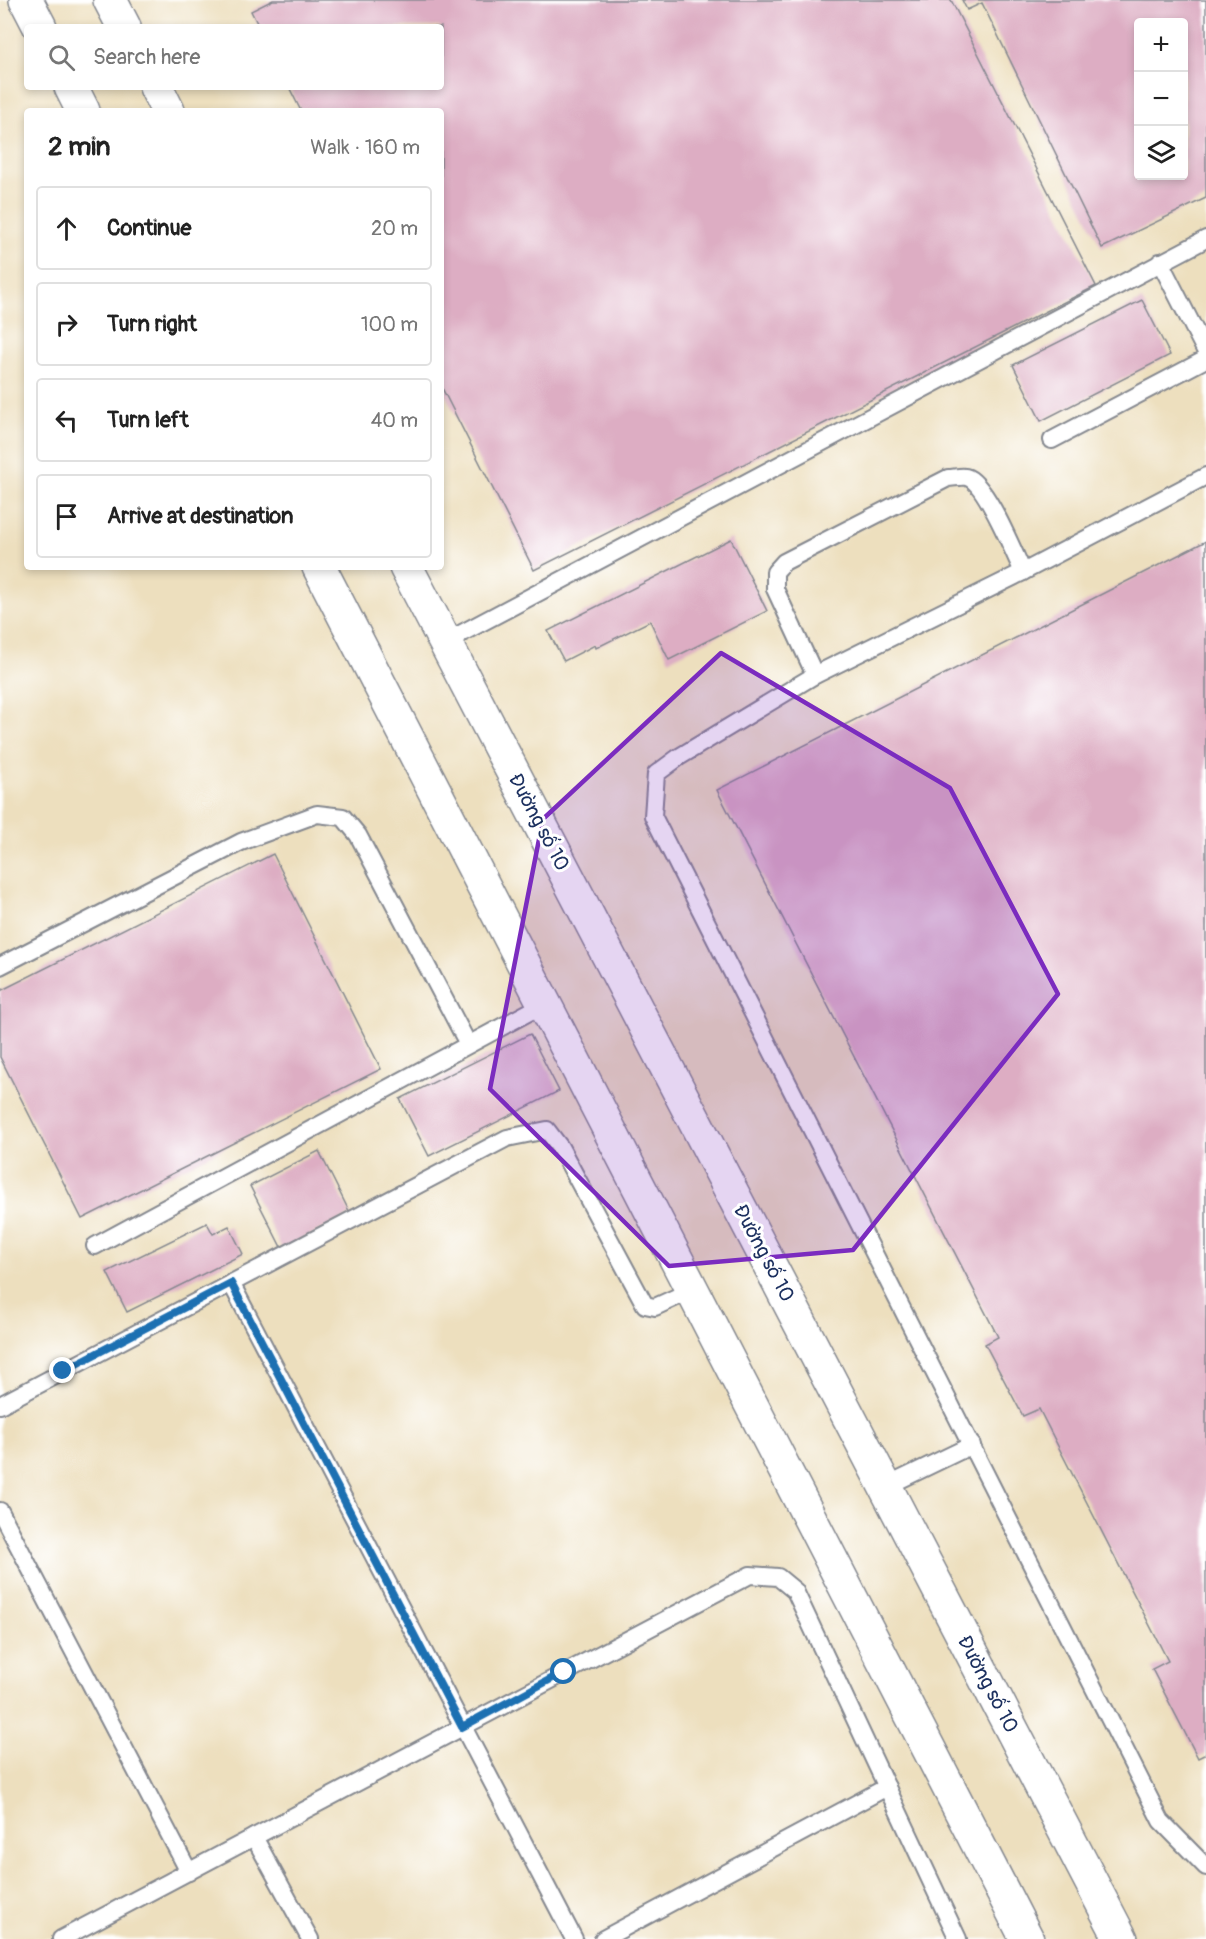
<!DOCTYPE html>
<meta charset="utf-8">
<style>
:root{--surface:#fff;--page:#f2f2f2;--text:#222;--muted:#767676;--line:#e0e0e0}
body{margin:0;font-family:Pangolin,sans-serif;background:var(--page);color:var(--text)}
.controls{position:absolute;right:18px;top:18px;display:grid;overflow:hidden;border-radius:6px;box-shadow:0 3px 9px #0003}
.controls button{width:54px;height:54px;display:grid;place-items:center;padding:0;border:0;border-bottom:2px solid var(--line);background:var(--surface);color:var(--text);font:30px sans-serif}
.stop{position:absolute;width:18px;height:18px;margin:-14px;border:4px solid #1f6fb2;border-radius:50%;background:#fff}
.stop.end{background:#1f6fb2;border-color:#fff;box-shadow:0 2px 6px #0008}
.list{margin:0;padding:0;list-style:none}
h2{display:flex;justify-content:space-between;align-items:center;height:78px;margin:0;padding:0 24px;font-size:26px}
h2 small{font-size:20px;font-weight:400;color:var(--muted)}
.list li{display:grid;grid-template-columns:39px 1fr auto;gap:18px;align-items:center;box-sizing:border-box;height:84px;margin:0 12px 12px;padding:0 12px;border:2px solid var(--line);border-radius:6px}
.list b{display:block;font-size:22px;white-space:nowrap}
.list em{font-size:20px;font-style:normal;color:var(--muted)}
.icon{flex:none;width:33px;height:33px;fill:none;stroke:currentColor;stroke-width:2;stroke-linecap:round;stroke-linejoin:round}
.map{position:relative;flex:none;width:1206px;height:1939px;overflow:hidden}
.search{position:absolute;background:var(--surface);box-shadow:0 3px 9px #0003;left:24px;top:24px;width:420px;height:66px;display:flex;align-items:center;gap:15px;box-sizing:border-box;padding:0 21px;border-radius:6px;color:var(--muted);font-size:22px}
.panel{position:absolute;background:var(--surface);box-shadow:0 3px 9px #0003;left:24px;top:108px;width:420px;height:462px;border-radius:6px}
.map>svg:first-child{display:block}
.building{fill:#ddadc3;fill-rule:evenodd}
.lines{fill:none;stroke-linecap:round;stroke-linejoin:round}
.lane-casing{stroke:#84878e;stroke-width:20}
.street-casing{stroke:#84878e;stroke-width:36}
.lane{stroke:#fff;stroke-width:16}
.street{stroke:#fff;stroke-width:33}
.route{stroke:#1f6fb2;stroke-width:8}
.marked{fill:#7b2cbf;fill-opacity:0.2;stroke:#7b2cbf;stroke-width:4.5;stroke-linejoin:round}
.labels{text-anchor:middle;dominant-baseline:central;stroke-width:6;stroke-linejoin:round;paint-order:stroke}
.street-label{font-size:20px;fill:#1b2f5e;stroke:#fff}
</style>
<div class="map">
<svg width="1206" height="1939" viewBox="0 0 1206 1939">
<rect width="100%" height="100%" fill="#fff"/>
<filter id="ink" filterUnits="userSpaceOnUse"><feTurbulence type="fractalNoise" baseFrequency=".0167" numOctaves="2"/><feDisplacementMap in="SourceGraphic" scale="12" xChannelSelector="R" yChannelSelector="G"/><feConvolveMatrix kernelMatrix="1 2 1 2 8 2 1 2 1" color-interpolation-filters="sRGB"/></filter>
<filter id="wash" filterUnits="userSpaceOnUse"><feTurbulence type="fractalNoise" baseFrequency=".008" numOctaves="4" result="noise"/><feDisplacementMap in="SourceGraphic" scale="24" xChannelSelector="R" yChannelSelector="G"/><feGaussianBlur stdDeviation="1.35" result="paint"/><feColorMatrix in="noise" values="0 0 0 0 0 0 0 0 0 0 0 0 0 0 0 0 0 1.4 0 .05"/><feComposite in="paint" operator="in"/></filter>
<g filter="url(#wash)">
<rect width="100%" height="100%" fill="#eddfbe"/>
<g id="blocks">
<g class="building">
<path d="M273,0h678l145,286 -562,284 -93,-184v-275h-140l-12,-24h152v-60h-182l-8,-16z"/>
<path d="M962,0h244v198l-104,50 -120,-245 -15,7zM1138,22h46v154h-46z"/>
<path d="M1142,300l28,55 -129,66 -28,-56z"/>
<path d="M731,539l36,72 -98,49 -19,-39 -54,27 -1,-3 -31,16 -16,-30z"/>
<path d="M1206,541v1213l-8,4 -46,-89 16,-8 -129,-252 -16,7 -38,-72 13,-7 -281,-547z"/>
<path d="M273,854l108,215 -299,150 -82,-162v-66z"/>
<path d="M530,1034l29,57 -130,65 -29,-57z"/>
<path d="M319,1151l32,64 -69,34 -32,-63z"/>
<path d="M207,1223l6,11 16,-8 14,28 -116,58 -20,-40z"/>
</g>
</g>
</g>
<g filter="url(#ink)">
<use href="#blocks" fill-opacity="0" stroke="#84878e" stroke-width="1.5"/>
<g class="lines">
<g class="lane-casing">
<g id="lane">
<path d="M1160,262l46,90"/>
<path d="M1052,440l154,-81"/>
<path d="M1206,476l-183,96 -208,103 -136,82 -23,17 -3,42 508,1005 45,46"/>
<path d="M445,642l761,-403"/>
<path d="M815,675l-40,-86v-17l9,-10 164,-84c5,0 13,-2 18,-1 19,4 48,76 57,95"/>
<path d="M0,966l241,-124 76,-28 26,3 15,18 110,209"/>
<path d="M95,1246l449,-242"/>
<path d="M231,1283l343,656"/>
<path d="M0,1405l507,-267 40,-8 13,17 85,158 10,2 37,-17"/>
<path d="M885,1487l87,-42"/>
<path d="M0,1511l189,361"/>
<path d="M254,1837l56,102"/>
<path d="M61,1939l689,-364 28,2 17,14 163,348"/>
<path d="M603,1939l284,-152"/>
</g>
</g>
<g class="street-casing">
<g id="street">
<path d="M26,0l14,27"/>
<path d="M110,0l14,27"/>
<path d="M71,87l12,24"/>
<path d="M156,87l12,24"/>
<path d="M319,567l708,1372"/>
<path d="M406,567l715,1372"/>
</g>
</g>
<use href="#lane" class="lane"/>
<use href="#street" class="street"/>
</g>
</g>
<g class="lines" filter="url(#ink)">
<path class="route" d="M63,1371l168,-88 231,444 102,-55"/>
</g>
<path class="marked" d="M721,653l229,135 108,206 -205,256 -184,16 -179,-177 53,-270z"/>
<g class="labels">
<g class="street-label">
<text transform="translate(539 822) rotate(62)">Đường số 10</text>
<text transform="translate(764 1253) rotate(62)">Đường số 10</text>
<text transform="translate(988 1684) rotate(62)">Đường số 10</text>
</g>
</g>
</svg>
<div class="controls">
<button>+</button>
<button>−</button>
<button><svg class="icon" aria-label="layers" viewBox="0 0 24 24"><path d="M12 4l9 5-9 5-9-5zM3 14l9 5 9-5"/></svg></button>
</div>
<div class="stop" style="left:564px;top:1672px"></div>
<div class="stop end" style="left:63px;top:1371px"></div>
<div class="search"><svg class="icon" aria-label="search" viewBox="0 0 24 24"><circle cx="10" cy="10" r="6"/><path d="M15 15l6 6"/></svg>Search here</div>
<section class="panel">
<h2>2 min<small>Walk · 160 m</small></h2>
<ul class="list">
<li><svg class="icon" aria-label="ahead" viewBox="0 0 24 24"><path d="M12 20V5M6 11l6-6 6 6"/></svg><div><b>Continue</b></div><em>20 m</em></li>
<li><svg class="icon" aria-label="right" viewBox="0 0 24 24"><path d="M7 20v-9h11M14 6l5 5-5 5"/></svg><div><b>Turn right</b></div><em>100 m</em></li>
<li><svg class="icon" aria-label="left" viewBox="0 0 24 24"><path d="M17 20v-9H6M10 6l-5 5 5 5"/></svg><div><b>Turn left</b></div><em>40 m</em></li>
<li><svg class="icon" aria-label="arrive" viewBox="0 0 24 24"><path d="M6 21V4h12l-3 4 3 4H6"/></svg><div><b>Arrive at destination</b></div></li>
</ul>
</section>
</div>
